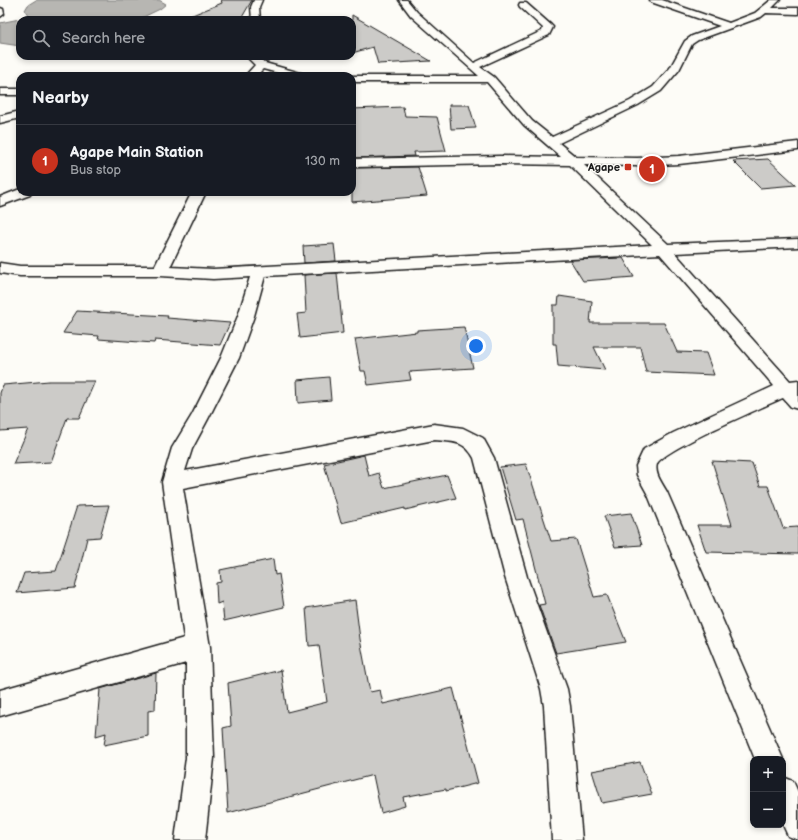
<!DOCTYPE html>
<meta charset="utf-8">
<style>
:root{--surface:#171b24;--page:#20242c;--text:#f1f3f6;--muted:#9ea1a6;--line:#363941;--accent:#c8321e}
body{margin:0;font-family:"Balsamiq Sans",sans-serif;background:var(--page);color:var(--text)}
.controls{position:absolute;right:12px;bottom:12px;display:grid;overflow:hidden;border-radius:8px;box-shadow:0 2px 6px #0003}
.controls button{width:36px;height:36px;display:grid;place-items:center;padding:0;border:0;border-bottom:1px solid var(--line);background:var(--surface);color:var(--text);font:20px sans-serif}
.you{position:absolute;left:476px;top:346px;width:14px;height:14px;margin:-10px;border:3px solid #fff;border-radius:50%;background:#1a73e8;box-shadow:0 0 0 6px #1a73e833}
.badge{display:grid;place-items:center;width:26px;height:26px;border-radius:50%;background:var(--accent);color:#fff;font-size:13px;font-weight:700}
.pin{position:absolute;translate:-50% -50%;border:2px solid #fff;box-shadow:0 1px 4px #0006}
.list{margin:0;padding:0;list-style:none}
h2{display:flex;justify-content:space-between;align-items:center;height:52px;margin:0;padding:0 16px;font-size:17px}
h2 small{font-size:13px;font-weight:400;color:var(--muted)}
.list li{display:grid;grid-template-columns:26px 1fr auto;gap:12px;align-items:center;box-sizing:border-box;height:72px;padding:0 16px;border-top:1px solid var(--line)}
.list b{display:block;font-size:15px;white-space:nowrap}
.list p{margin:0;font-size:13px;white-space:nowrap;color:var(--muted)}
.list em{font-size:13px;font-style:normal;color:var(--muted)}
.icon{flex:none;width:22px;height:22px;fill:none;stroke:currentColor;stroke-width:2;stroke-linecap:round;stroke-linejoin:round}
.map{position:relative;flex:none;width:798px;height:840px;overflow:hidden}
.search{position:absolute;background:var(--surface);box-shadow:0 2px 6px #0003;left:16px;top:16px;width:340px;height:44px;display:flex;align-items:center;gap:10px;box-sizing:border-box;padding:0 14px;border-radius:12px;color:var(--muted);font-size:15px}
.panel{position:absolute;background:var(--surface);box-shadow:0 2px 6px #0003;left:16px;top:72px;width:340px;height:124px;border-radius:12px}
.map>svg:first-child{display:block}
.water{fill:#b7b6b2;stroke:#797876}
.building{fill:#cccbc8;stroke:#1c1c1c}
.lines{fill:none;stroke-linecap:round;stroke-linejoin:round}
.minor-casing{stroke:#1c1c1c;stroke-width:3}
.minor{fill:#fdfcf7;fill-rule:evenodd}
.poi-dot{fill:#c8321e;stroke:#fdfcf7;stroke-width:1.5}
.labels{text-anchor:middle;dominant-baseline:central;stroke-width:3;stroke-linejoin:round;paint-order:stroke}
.far-poi-label{font-size:11px;font-weight:bold;fill:#1c1c1c;stroke:#fdfcf7;text-anchor:end}
</style>
<div class="map">
<svg width="798" height="840" viewBox="0 0 798 840">
<rect width="100%" height="100%" fill="#fdfcf7"/>
<filter id="ink" filterUnits="userSpaceOnUse"><feTurbulence type="fractalNoise" baseFrequency=".025" numOctaves="2"/><feDisplacementMap in="SourceGraphic" scale="8" xChannelSelector="R" yChannelSelector="G"/><feConvolveMatrix kernelMatrix="1 2 1 2 8 2 1 2 1" color-interpolation-filters="sRGB"/></filter>
<g filter="url(#ink)">
<path class="water" d="M36,0h123l7,4 -6,5 -23,11h-117v26l-20,-3v-20l29,-6 -4,-7 3,-5z"/>
<g class="building">
<path d="M221,0h31l-11,19 -56,-1 37,-15z"/>
<path d="M352,15l24,14 55,32 -53,3 -5,-17 -21,6z"/>
<path d="M449,105h20l7,23 -25,1z"/>
<path d="M403,107l2,9 32,1 9,34 -32,1 1,4 -63,2v-49z"/>
<path d="M768,159l28,26 -36,3 -27,-27z"/>
<path d="M418,167l9,29 -75,6v-34z"/>
<path d="M334,244l2,17 -32,2 -1,-17z"/>
<path d="M623,258l11,19 -51,4 -13,-21z"/>
<path d="M337,273l6,60 -43,5 -3,-24 9,-1 -2,-38z"/>
<path d="M559,296l33,5 -2,22h74l13,29 29,1 8,22 -68,-3 -6,-25h-46l11,23 -47,-4 -2,-22h-3v-39h5z"/>
<path d="M77,311l91,5 -1,2 63,5 -10,22 -65,-5 -1,3 -56,-4 1,-3 -36,-3z"/>
<path d="M464,327l9,41 -64,4 2,8 -43,5 -3,-14h-4l-6,-32 62,-7v-2z"/>
<path d="M329,377l2,23 -33,3 -1,-23z"/>
<path d="M49,381h46l-16,37h-12l-16,44 -38,2 15,-35 -28,2v-38l3,-8z"/>
<path d="M364,455l5,21 10,-3 5,15 63,-13 9,23 -51,12v-2l-64,15 -17,-59z"/>
<path d="M712,461l40,2 8,23h8l15,42 15,-1v27l-92,-2 -9,-27h35z"/>
<path d="M526,464l25,77 25,-2 18,58 13,-2 19,47 -70,11 -17,-48 6,-1 -22,-85 -7,1 -16,-53z"/>
<path d="M109,505l-9,32 -13,1 -12,50 -58,5 7,-20 32,-2 21,-65z"/>
<path d="M631,513l11,32 -27,2 -11,-31z"/>
<path d="M273,559l2,16 4,-1 5,33 -60,14 -2,-19 -5,2 -1,-21 5,-1 -1,-12z"/>
<path d="M355,600l5,39 10,53 10,-2 3,14 70,-16 25,95 -32,8v-2l-43,8 2,9 -24,7 -8,-38 -145,38 -5,-85 8,-2 -3,-43 53,-13 6,42 40,-10 -8,-57 -10,1 -3,-38z"/>
<path d="M156,673l-1,37 -7,1v25l-44,9 2,-12 -10,3 4,-47z"/>
<path d="M640,762l12,32 -50,9 -10,-32z"/>
</g>
<g class="lines">
<g class="minor-casing">
<g id="minor">
<path d="M254,0h8l-3,7 1,13h-8l-1,-13z"/>
<path d="M399,0h8l10,12 57,51 68,-32 1,-3 -23,-21 -1,-2 1,-2h6l25,22 2,2 -4,8 -69,32 14,10 38,44 20,16 78,-36 23,-14 17,-19 15,-27 7,-5 28,-10 -69,-24 -1,-2h12l67,23 26,-10 16,-13h9l-8,8h26v6l-32,-1 -5,4 -63,23 -6,4 -13,26 -18,21 -23,14 -79,38 17,14 61,1 42,-2 119,-14v8l-119,14 -42,2 -53,-1 84,79 130,-5v8l-123,6 115,128 8,-1v29l-7,-2 -8,-9c-18,8 -122,53 -126,66 -3,10 6,20 10,28l116,267h-28l-107,-264 -11,-20 -1,-9 8,-17 29,-16 101,-47 -114,-132 -395,22 -11,40 -15,42 -31,61 -16,30 -7,22 249,-47 29,4 20,10 11,20 33,119 40,112 3,17 12,134h-30l-8,-134 -3,-17 -36,-112 -31,-119c-10,-18 -21,-16 -40,-18l-251,48 27,159 4,111 -9,82h-30l11,-82v-95l-186,53v-26l184,-52 -22,-156 10,-34 20,-33 29,-57 17,-42 12,-39 -37,2 -53,-3h-140l-20,-3v-10l20,3h135l37,-74h14l-36,75 43,2 439,-24 -82,-80 -70,-1 -148,3v-8l148,-3 61,1 -37,-32 -37,-43h-135v-6h127l-68,-60z"/>
<path d="M0,8l3,1 1,5 -4,3z"/>
<path d="M246,56h11l8,7 39,11 1,2h-16l-26,-7 -7,7h-11l10,-11z"/>
<rect x="0" y="89" width="20" height="6"/>
<path d="M20,111v7l-20,5v-7z"/>
<path d="M20,189v3h12l-2,3 -30,11v-9z"/>
<path d="M783,777l10,4 5,11v48l-10,-4 -5,-11z"/>
</g>
</g>
<use href="#minor" class="minor"/>
</g>
</g>
<rect class="poi-dot" x="624" y="163" width="8" height="8" rx="2"/>
<g class="labels">
<g class="far-poi-label">
<text x="620" y="167">Agape</text>
</g>
</g>
</svg>
<div class="controls">
<button>+</button>
<button>−</button>
</div>
<div class="you"></div>
<div class="pin badge" style="left:652px;top:169px">1</div>
<div class="search"><svg class="icon" aria-label="search" viewBox="0 0 24 24"><circle cx="10" cy="10" r="6"/><path d="M15 15l6 6"/></svg>Search here</div>
<section class="panel">
<h2>Nearby<small></small></h2>
<ul class="list">
<li><span class="badge">1</span><div><b>Agape Main Station</b><p>Bus stop</p></div><em>130 m</em></li>
</ul>
</section>
</div>
